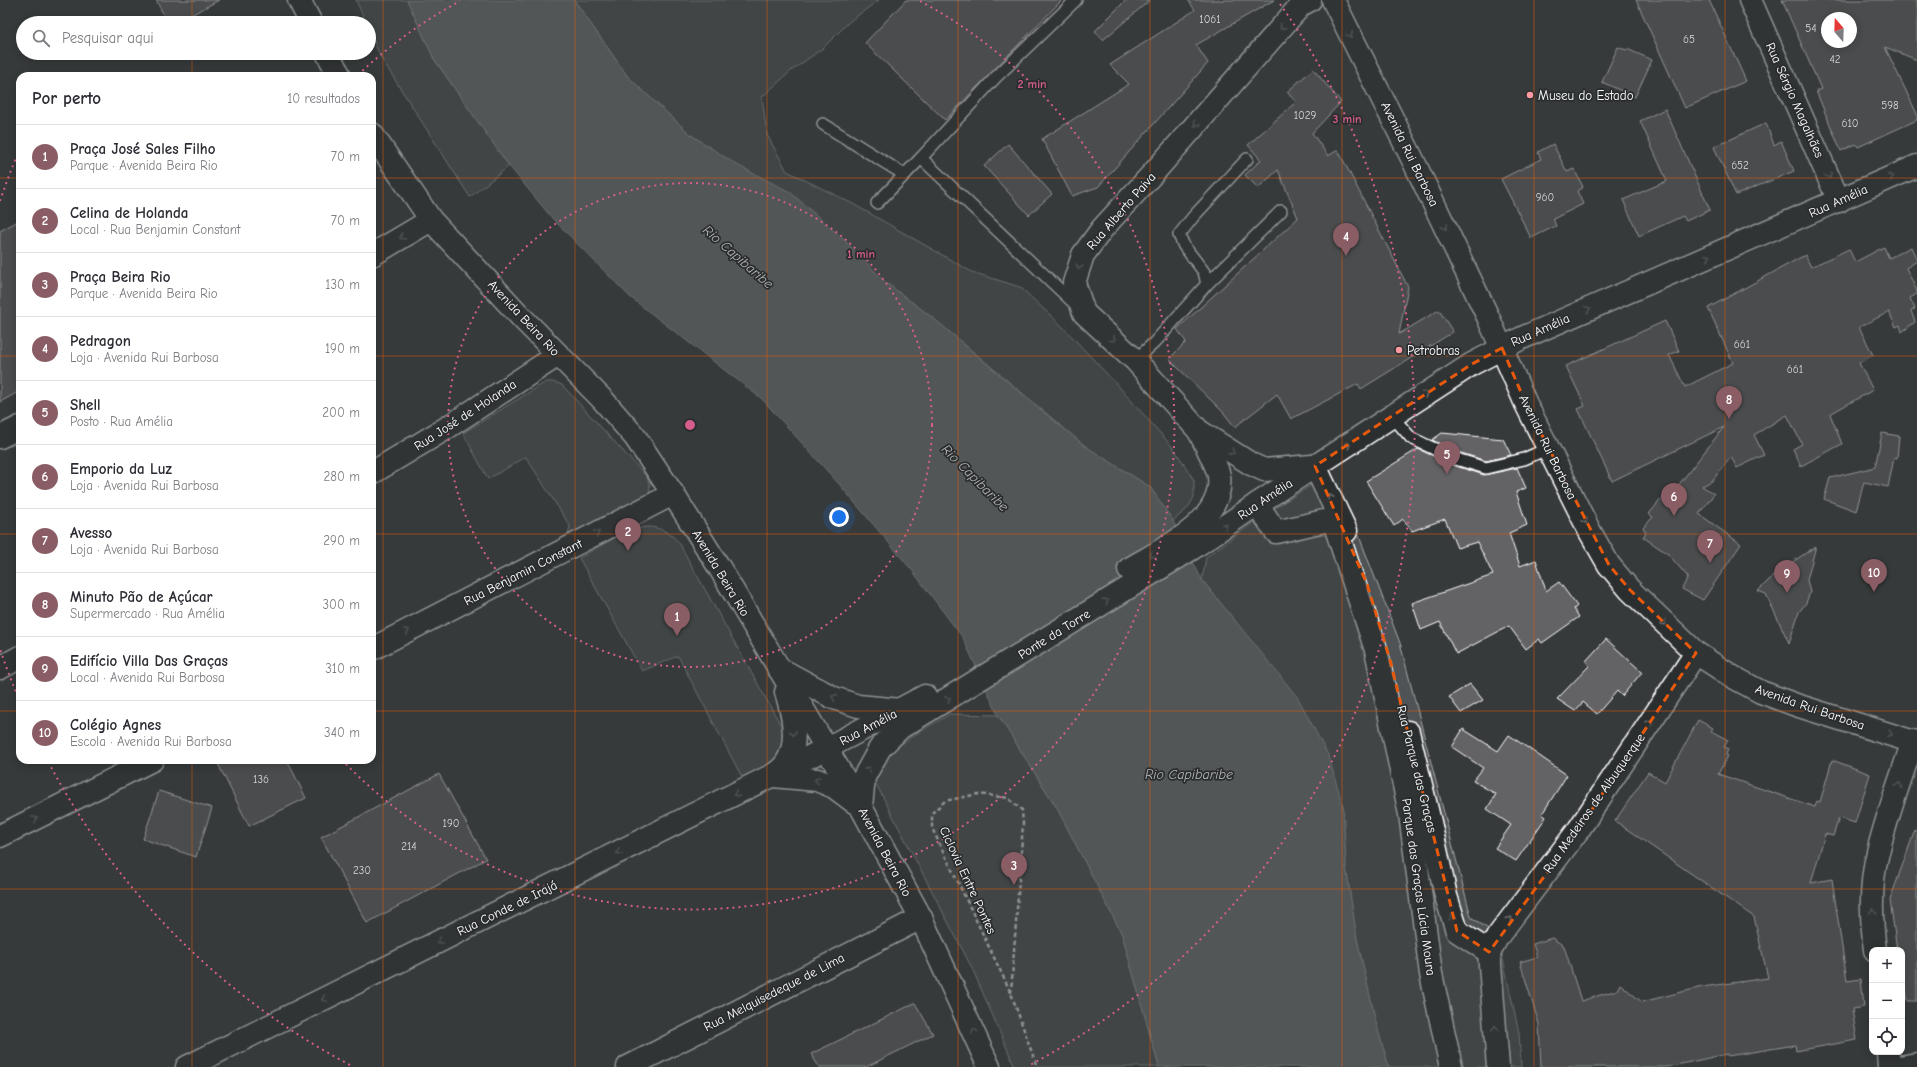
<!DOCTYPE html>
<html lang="pt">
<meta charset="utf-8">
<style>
:root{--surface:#fff;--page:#f2f2f3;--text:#2b2b33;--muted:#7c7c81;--line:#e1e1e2;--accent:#8a5d65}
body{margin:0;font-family:"Comic Neue",sans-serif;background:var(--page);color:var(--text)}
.controls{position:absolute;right:12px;bottom:12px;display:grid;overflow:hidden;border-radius:8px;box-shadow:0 2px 10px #0003}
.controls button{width:36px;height:36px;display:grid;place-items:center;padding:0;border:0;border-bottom:1px solid var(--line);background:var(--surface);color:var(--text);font:20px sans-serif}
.compass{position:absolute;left:1821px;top:12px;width:36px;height:36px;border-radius:50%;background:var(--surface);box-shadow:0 2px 10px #0003;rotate:341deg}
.you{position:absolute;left:839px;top:517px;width:14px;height:14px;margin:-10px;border:3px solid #fff;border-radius:50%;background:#1a73e8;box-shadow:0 0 0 6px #1a73e833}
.badge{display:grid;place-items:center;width:26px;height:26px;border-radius:50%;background:var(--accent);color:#fff;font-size:13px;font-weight:700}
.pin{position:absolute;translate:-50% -33px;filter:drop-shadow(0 1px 2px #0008)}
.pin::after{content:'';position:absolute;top:21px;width:14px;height:12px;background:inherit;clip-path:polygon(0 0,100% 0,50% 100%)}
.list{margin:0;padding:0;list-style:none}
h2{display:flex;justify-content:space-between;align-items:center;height:52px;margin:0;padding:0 16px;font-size:17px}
h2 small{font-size:13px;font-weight:400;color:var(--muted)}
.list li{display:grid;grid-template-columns:26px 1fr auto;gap:12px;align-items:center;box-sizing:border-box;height:64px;padding:0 16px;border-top:1px solid var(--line)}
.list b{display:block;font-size:15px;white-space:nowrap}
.list p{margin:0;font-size:13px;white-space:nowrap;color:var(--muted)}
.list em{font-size:13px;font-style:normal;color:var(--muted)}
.icon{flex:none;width:22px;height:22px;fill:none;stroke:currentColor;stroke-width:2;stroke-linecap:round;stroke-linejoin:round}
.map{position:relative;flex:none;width:1917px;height:1067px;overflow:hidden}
.search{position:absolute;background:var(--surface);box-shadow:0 2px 10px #0003;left:16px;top:16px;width:360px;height:44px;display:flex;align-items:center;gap:10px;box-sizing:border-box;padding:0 14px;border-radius:22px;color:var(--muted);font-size:15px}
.panel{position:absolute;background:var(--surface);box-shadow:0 2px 10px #0003;left:16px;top:72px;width:360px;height:692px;border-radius:12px}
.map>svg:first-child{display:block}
.green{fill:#505354;stroke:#a8a9aa}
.water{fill:#767879;stroke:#adaeaf}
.building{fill:#636465;stroke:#fff;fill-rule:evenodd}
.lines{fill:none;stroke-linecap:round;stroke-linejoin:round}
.lane-casing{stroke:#fff;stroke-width:14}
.street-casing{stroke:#fff;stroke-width:25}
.secondary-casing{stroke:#fff;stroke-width:25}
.path{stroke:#fff;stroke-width:2.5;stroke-dasharray:4 3;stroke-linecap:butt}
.lane{stroke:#2a2d2e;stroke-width:11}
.street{stroke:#2a2d2e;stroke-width:22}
.secondary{stroke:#2a2d2e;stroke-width:22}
.oneway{stroke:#6a6c6d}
.marked{fill:none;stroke:#e8590c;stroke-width:3;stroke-dasharray:8 5;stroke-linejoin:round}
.grid{fill:none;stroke:#e8590c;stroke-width:1;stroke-opacity:0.55}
.ring{fill:none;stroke:#d45d8c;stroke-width:2;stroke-dasharray:2 4}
.poi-dot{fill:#ff9aa2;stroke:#2a2d2e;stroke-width:1.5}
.labels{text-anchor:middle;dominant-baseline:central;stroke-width:3.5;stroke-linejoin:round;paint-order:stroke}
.number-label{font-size:11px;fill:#d8d8d8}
.poi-label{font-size:13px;fill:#fff;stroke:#2a2d2e;text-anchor:start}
.street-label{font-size:13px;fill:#fff;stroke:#2a2d2e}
.water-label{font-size:14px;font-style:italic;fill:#b4b5b5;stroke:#2a2d2e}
.centre{fill:#d45d8c;stroke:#2a2d2e;stroke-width:2}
.ring-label{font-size:12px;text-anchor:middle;font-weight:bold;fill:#d45d8c;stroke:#2a2d2e;stroke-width:3.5;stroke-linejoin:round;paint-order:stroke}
</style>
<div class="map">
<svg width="1917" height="1067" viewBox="0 0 1917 1067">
<rect width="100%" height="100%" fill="#373a3b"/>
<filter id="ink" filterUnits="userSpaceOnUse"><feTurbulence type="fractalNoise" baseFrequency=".025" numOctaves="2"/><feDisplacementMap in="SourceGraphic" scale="8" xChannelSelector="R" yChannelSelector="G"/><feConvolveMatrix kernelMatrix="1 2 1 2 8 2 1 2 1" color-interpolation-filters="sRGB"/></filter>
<g filter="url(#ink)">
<g class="green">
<path d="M356,0h51l27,59 75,107 -39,31 -89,-139 -12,-28v-7h-3z"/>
<path d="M574,0h305l-29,21 -27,27 -32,23 -29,26 5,38 20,36 66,33 119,68 48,15 41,38 60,64 54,61 19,30v17l-6,11 -15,13 -23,-34 -65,-41 -152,-128 -48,-36 -41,-42 -153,-105 -63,-58z"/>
<path d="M546,382h7l9,3 85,92 3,10 -1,9 -83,49 4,-19 -44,-69 -38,22 -25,-46z"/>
<path d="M1321,479l12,2 16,29 51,133 71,274 27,19 21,97 2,34h-132l-12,-40 -20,-88 -11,-72 -3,-61 -97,-171 -44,-55 4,-23 58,-42z"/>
<path d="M650,527c12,1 22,7 29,16l105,188v26l-41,22 -65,-123 -36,15 -63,-113c19,-10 49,-31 71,-31z"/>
<path d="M950,714l48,1 59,93 65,126 37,133h-144l-43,-99 -97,-186c2,-31 51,-53 75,-68z"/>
</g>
<path class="water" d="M407,0h167l54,77 63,58 46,30 53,27 54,48 41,42 48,36 107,91 45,37 65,41 23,34 29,59 96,118 30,57 15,51 3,61 11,72 20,88 12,40h-230l-37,-133 -65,-126 -59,-93 -35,-77 -52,-69 -72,-85 -77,-85 -132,-102 -78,-79 -43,-52 -75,-107z"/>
<g class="building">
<path d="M156,0h63l-43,23h-8z"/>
<path d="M906,0h156l-117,120 -80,-77z"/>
<path d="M1126,0h24l-47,40 -8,-9z"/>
<path d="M1188,0h86l-78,45 12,18 -110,124 -26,9 -30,-57 87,-55 -19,-19 85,-55z"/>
<path d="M1636,0h73l37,81 -61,27z"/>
<path d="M1782,0h135v60l-32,-13 32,67v6l-59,27 -2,-3 -15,7 -25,-60 5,-2zM1827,18h24v24h-24z"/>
<path d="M1618,47l8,3 1,-1 25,11 -17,37 -33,-15z"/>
<path d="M1313,69l28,33 -29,31 16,23 10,-6 70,137 -9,47 40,-24 14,22 -92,57 -3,-5 -67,35 -14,-25 -42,33 -12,-15 -54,-53 17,-17 -9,-13 121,-111 -20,-48 -20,18 -13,-13 16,-15 -13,-15 48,-43 -9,-10z"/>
<path d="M1665,109l45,101 -24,11 -3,-5 -44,20 -16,-36 44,-19 -27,-60z"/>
<path d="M1766,123l8,22 7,-4 13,30 -58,24 -22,-48z"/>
<path d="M1008,144l44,50 -23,21 -45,-49z"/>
<path d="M1553,144l14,28 7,-3 9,18 -6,4 6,13 -30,15 3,7 -25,12 -30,-59 40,-20 -3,-7z"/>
<path d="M20,220v171l-20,11v-171z"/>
<path d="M1884,247l5,11 22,-11 6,13v1l-11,7 11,23v3l-7,4 5,11 -4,2 4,11 -13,10 -2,-7 -4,2 -7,-15 -30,15 14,28 -14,8 14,27 -43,24 12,30 -41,22 -8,-17 9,-5 -15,-29 -33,20 10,20 -27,13 -6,-11 -19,24 -10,5 12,8 -15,20 42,30 -38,56 -21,-11 6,-12 -20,-23 -25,-17 3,-5 -3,-4 10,-11 -4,-3 13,-16 4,3 58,-74 -112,54 -34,-72 7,-3 -19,-40 99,-45 14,30 -10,4 16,32 48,-24 -25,-55 97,-53 6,12 38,-18 6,13z"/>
<path d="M1442,433l61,6 8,16 -25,6 -28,-9 -26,-12z"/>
<path d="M1882,433l17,3 -2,22h-3l-6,29 -24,-5 -8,29 -32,-12 6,-21 45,-11z"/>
<path d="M1418,449l35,16 31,10 33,-7 9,20 -10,4 11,33 -18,8 11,33 16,-6 10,31 13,-9 18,24 -3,3 5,8 -37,26 -3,-4 -13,10 -17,-23 -53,28 -16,-32 -19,8 -9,-27 81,-28 -16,-33 -20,6 -12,-29 -33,12 -9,-12 -9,7 -28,-45z"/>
<path d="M1816,546l-9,34 3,12 -4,11 -7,9 -10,31 -23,-49 -8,-3 17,-17z"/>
<path d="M1606,639l36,33 -20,24 -5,-5 -20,23 -14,-12 -8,9 -18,-12 32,-33 -3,-5z"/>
<path d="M1470,684l13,16 -22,13 -12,-16z"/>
<path d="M1698,720l15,8 -2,3 17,9 -4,7 4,2 -2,6 2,1 -10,18 97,33 2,-6 3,1 12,-42 38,14 -15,49 -16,-5 -6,18 -8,-2 -14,49 21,-4 15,102 14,-2 3,28 -12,2 5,31 -61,11 -1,-6 -67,11 -1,-2 -60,13h-126l-2,-43 -19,-62 17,-5 -4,-13 19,-6 12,8 17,55 36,-11 3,-6 22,18 60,-15 66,-9 -14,-61 -139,-96 33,-49 17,10z"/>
<path d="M1463,729l35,22 11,-16 58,40 -25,39 4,3 -30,44 -21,-13 16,-23 -24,-16 9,-15 -23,-13 10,-13 -31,-21z"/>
<path d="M216,760h71l19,38 -57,28z"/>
<path d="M439,774l47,85 -119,64 -46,-86z"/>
<path d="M159,791l53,17 -16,49 -53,-18z"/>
<path d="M1915,830l2,1v170h-9l-6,-36v-15h-5l-7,-50z"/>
<path d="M915,1003l18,31 -67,33h-47l-8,-13z"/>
</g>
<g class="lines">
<g class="lane-casing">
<g id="lane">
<path d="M1076,0l-80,77 -75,81 155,147"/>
<path d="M823,124l82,51"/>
<path d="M877,203l44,-45"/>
<path d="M1207,284l74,-73"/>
<path d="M1135,360l19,-17 53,-59 -3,-12 -20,-26 -5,-11 14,-18 54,-58"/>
<path d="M1392,416l19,22 45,21 30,9 38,-9 25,-11"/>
</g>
</g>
<g class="street-casing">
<g id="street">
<path d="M1750,0l89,201"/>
<path d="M372,255l59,-35"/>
<path d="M0,437l20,-10"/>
<path d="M1315,466l31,65"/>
<path d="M372,473l73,-44 113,-74"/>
<path d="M1257,504l19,28 57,-13 43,131 8,38 26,126 21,160 20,93"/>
<path d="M372,649l301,-155"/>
<path d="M0,668l20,-11"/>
<path d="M1408,732l22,90 16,74 11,35 32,21 9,115"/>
<path d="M0,836l152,-76"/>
<path d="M1875,950c-4,-31 -5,-67 3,-98 9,-37 23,-74 35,-111"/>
<path d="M1489,952l9,-16 81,-107 117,-176"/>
<path d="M1888,1052l1,15"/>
<path d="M628,1067l293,-149"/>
<path d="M1900,1067l17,-3"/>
</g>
</g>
<g class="secondary-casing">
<g id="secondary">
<path d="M299,0l12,23"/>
<path d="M1310,0l-9,5 -145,165 -54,59 -19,26 -9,28 10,30 51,47 64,71 52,33 13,6 48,-4"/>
<path d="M1333,0l79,158 76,159 38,87 63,126 20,35 21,25 66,63 37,24 28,15 35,13 121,38"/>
<path d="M327,53l13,23"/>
<path d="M372,134l59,86 92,99 80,81 32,37 38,57 46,73 142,240 60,111 68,149"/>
<path d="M1129,569c33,-20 96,-47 90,-93 -1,-9 -16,-36 -20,-45"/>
<path d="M778,668l56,30 24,8 43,4"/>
<path d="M776,773c26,-17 18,-56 10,-81"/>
<path d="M773,776l44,4 17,7 20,15"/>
<path d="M861,807l3,-30 16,-29 20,-20 293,-180 64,-44 215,-140 50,-26 395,-172"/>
<path d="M187,1067l640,-319 98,-52"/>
</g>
</g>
<path class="path" d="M1011,993l12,-169 -1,-14 -14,-12 -30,-4 -33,7 -13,12v15l79,165 26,74"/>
<use href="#lane" class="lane"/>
<use href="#street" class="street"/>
<use href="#secondary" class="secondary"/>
</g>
<defs><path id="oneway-chevron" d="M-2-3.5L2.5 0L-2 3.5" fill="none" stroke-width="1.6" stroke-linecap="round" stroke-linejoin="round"/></defs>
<g class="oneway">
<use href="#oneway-chevron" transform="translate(1282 27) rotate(131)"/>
<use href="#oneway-chevron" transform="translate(1350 35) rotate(63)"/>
<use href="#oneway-chevron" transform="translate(1196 124) rotate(131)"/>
<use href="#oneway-chevron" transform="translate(1829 176) rotate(66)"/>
<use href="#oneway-chevron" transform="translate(1891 177) rotate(-24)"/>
<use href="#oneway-chevron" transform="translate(1445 227) rotate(64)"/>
<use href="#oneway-chevron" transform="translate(402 237) rotate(149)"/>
<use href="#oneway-chevron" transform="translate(1708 257) rotate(-23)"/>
<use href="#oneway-chevron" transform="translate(1079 267) rotate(107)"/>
<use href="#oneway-chevron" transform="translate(1588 309) rotate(-23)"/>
<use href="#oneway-chevron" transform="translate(1113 339) rotate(43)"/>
<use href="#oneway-chevron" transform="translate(1425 394) rotate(-33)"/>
<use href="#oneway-chevron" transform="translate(1348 445) rotate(-33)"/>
<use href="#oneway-chevron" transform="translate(1232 452) rotate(33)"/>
<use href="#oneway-chevron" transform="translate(1330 497) rotate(-116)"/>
<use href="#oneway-chevron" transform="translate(1585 521) rotate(64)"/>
<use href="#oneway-chevron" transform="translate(1225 526) rotate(-34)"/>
<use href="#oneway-chevron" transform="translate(597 533) rotate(-27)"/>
<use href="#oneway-chevron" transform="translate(1152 555) rotate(148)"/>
<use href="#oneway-chevron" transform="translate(1106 601) rotate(-32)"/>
<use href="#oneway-chevron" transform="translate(1664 623) rotate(43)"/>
<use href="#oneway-chevron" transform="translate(407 631) rotate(-27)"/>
<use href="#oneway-chevron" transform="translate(834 697) rotate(-156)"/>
<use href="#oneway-chevron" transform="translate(948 699) rotate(-32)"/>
<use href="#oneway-chevron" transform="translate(1650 722) rotate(-56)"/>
<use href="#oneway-chevron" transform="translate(793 733) rotate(85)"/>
<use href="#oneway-chevron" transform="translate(1890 734) rotate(17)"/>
<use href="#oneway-chevron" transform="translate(868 769) rotate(-63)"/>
<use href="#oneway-chevron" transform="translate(817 780) rotate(-167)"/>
<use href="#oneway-chevron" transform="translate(1899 785) rotate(-73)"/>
<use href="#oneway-chevron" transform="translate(736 794) rotate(153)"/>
<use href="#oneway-chevron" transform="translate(35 819) rotate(-27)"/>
<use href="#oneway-chevron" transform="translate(619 852) rotate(154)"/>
<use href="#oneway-chevron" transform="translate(1873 911) rotate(-90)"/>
<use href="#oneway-chevron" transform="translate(1452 917) rotate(-107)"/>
<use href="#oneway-chevron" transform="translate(1510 919) rotate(-53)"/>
<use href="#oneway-chevron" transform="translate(440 941) rotate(154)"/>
<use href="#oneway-chevron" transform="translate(324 999) rotate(154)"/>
<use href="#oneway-chevron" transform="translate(1495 1028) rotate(-94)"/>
<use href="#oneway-chevron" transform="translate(974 1031) rotate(-113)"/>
</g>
</g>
<path d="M0 0H1917V1067H0ZM1502,348l24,56 83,161 21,25 66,63 -117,176 -90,123 -32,-21 -67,-271 -23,-76 -52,-118 157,-102z" fill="#373a3b" fill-opacity=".55" fill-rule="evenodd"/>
<path class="marked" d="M1502,348l24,56 83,161 21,25 66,63 -117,176 -90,123 -32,-21 -67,-271 -23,-76 -52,-118 157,-102z"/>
<path class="grid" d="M192,0v23M383,0v1067M575,0v1067M767,0v1067M958,0v1067M1150,0v1067M1342,0v1067M1534,0v1067M1725,0v1067M192,53v23M0,178h20M372,178h1545M0,356h20M372,356h1545M0,534h20M372,534h1545M0,711h20M372,711h1545M192,760v307M0,889h1917"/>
<g class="ring">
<circle cx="690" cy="425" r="242"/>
<path d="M358 75A483 483 0 0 1 460 1M920 1A483 483 0 1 1 343 761"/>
<path d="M350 1065A725 725 0 0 1 50 765M18 697A725 725 0 0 1 0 649M0 201A725 725 0 0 1 18 153M1280 4A725 725 0 0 1 1030 1065"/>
</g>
<g class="poi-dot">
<circle cx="1530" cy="95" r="4"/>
<circle cx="1399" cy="350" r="4"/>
</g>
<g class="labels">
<g class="number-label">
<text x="1210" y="19">1061</text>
<text x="1811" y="28">54</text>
<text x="1689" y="39">65</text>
<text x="1835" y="59">42</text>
<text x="1890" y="105">598</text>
<text x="1305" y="115">1029</text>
<text x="1850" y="123">610</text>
<text x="1740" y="165">652</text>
<text x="1545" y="197">960</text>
<text x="1742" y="344">661</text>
<text x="1795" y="369">661</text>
<text x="261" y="779">136</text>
<text x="451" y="823">190</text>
<text x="409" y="846">214</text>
<text x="362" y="870">230</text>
</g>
<g class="poi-label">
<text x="1538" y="95">Museu do Estado</text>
<text x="1407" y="350">Petrobras</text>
</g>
<g class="street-label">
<text transform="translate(1795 100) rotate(66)">Rua Sérgio Magalhães</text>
<text transform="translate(1410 154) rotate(64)">Avenida Rui Barbosa</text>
<text transform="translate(1838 201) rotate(-24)">Rua Amélia</text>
<text transform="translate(1121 211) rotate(-49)">Rua Alberto Paiva</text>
<text transform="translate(524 318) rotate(47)">Avenida Beira Rio</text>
<text transform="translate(1540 330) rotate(-24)">Rua Amélia</text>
<text transform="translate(465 415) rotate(-33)">Rua José de Holanda</text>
<text transform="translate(1548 447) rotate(64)">Avenida Rui Barbosa</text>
<text transform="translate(1265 499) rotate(-34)">Rua Amélia</text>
<text transform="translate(523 572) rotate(-27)">Rua Benjamin Constant</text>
<text transform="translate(721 573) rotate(59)">Avenida Beira Rio</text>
<text transform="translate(1054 634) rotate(-32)">Ponte da Torre</text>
<text transform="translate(1810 707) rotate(19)">Avenida Rui Barbosa</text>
<text transform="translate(868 727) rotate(-28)">Rua Amélia</text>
<text transform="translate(1417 769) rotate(76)">Rua Parque das Graças</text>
<text transform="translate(1594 803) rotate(-55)">Rua Medeiros de Albuquerque</text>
<text transform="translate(885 852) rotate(62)">Avenida Beira Rio</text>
<text transform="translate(968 880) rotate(65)">Ciclovia Entre Pontes</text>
<text transform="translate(1419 887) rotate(82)">Parque das Graças Lúcia Moura</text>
<text transform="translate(507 908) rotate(-26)">Rua Conde de Irajá</text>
<text transform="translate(774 992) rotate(-27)">Rua Melquisedeque de Lima</text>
</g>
<g class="water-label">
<text transform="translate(738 257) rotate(41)">Rio Capibaribe</text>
<text transform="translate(975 478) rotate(45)">Rio Capibaribe</text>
<text x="1189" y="774">Rio Capibaribe</text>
</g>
</g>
<circle cx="690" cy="425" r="6" class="centre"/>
<g class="ring-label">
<text x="1032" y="88">2 min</text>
<text x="1347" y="123">3 min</text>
<text x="861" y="258">1 min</text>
</g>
</svg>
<div class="controls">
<button>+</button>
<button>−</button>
<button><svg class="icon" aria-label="locate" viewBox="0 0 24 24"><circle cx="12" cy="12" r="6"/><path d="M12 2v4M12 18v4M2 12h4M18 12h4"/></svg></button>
</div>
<svg class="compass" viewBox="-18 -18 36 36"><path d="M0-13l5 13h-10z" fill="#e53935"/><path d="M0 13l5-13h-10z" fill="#7c7c81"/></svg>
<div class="you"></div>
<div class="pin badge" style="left:677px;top:636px">1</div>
<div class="pin badge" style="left:628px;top:551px">2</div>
<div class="pin badge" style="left:1014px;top:885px">3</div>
<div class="pin badge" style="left:1346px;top:256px">4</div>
<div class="pin badge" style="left:1447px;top:474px">5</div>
<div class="pin badge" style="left:1674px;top:516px">6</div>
<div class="pin badge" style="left:1710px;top:563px">7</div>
<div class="pin badge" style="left:1729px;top:419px">8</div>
<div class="pin badge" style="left:1787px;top:593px">9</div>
<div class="pin badge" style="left:1874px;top:592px">10</div>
<div class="search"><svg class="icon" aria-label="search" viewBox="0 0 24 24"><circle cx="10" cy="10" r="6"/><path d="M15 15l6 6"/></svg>Pesquisar aqui</div>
<section class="panel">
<h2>Por perto<small>10 resultados</small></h2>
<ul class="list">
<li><span class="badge">1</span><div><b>Praça José Sales Filho</b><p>Parque · Avenida Beira Rio</p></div><em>70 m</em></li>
<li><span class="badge">2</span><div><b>Celina de Holanda</b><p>Local · Rua Benjamin Constant</p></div><em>70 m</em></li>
<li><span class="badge">3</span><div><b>Praça Beira Rio</b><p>Parque · Avenida Beira Rio</p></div><em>130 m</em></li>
<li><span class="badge">4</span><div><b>Pedragon</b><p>Loja · Avenida Rui Barbosa</p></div><em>190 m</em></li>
<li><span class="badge">5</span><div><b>Shell</b><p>Posto · Rua Amélia</p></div><em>200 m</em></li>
<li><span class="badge">6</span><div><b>Emporio da Luz</b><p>Loja · Avenida Rui Barbosa</p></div><em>280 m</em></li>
<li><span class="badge">7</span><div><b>Avesso</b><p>Loja · Avenida Rui Barbosa</p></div><em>290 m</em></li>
<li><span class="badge">8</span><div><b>Minuto Pão de Açúcar</b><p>Supermercado · Rua Amélia</p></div><em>300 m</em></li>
<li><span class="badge">9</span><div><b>Edifício Villa Das Graças</b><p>Local · Avenida Rui Barbosa</p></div><em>310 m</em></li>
<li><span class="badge">10</span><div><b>Colégio Agnes</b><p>Escola · Avenida Rui Barbosa</p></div><em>340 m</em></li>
</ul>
</section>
</div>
